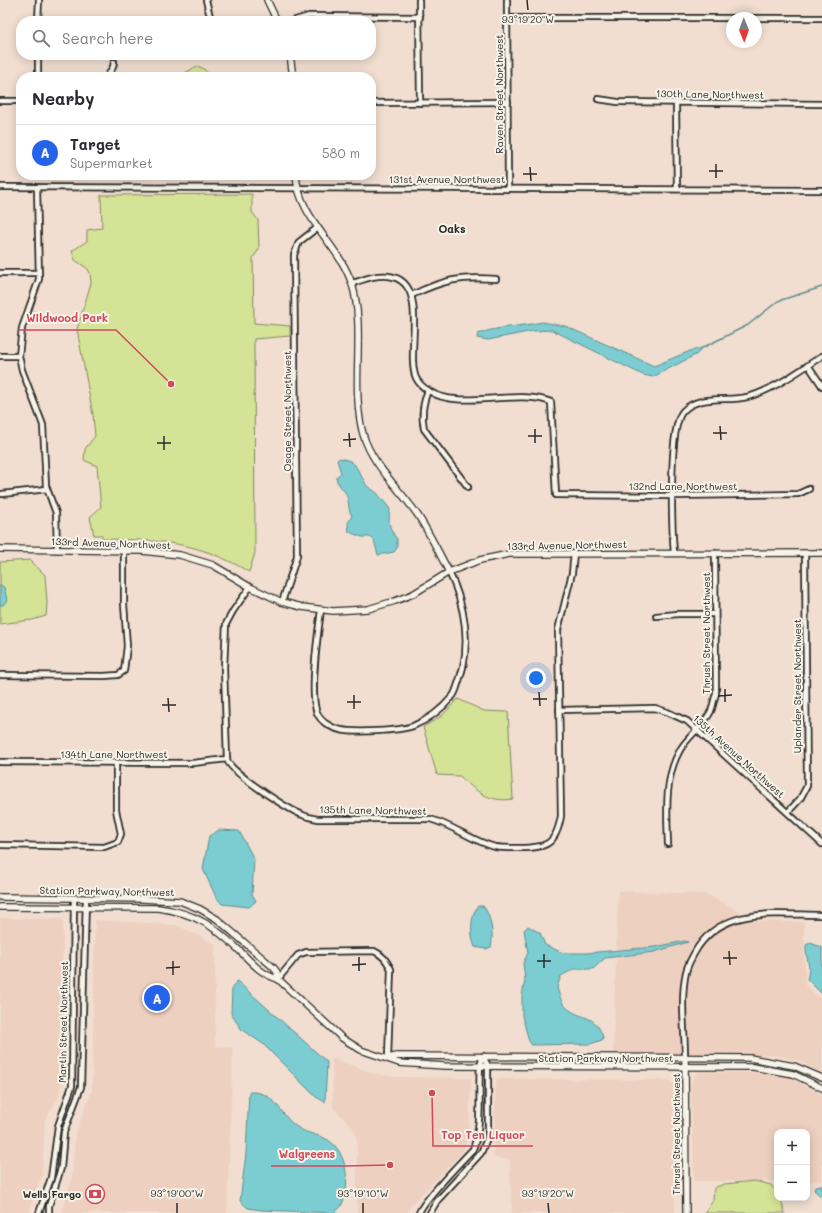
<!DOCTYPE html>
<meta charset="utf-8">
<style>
:root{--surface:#fff;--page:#f2f2f3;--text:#2b2b33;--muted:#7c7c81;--line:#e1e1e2;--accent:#2563eb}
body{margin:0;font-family:Mali,sans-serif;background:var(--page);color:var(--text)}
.controls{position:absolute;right:12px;bottom:12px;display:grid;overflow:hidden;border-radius:8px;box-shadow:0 2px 10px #0003}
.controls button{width:36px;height:36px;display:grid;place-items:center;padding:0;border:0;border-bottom:1px solid var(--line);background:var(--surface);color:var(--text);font:20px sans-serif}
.compass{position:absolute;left:726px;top:12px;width:36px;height:36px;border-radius:50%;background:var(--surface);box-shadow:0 2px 10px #0003;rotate:179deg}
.you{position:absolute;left:536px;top:678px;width:14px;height:14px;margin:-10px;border:3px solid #fff;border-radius:50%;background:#1a73e8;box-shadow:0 0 0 6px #1a73e833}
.badge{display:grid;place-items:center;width:26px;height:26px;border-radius:50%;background:var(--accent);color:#fff;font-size:13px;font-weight:700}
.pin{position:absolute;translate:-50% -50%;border:2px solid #fff;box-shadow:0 1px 4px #0006}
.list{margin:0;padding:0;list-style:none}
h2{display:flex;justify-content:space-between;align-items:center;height:52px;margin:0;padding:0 16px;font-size:17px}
h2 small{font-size:13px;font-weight:400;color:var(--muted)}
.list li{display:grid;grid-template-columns:26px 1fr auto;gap:12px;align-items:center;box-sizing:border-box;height:56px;padding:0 16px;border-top:1px solid var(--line)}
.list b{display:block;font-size:15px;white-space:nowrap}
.list p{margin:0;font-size:13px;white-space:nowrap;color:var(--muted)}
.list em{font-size:13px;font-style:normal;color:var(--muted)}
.icon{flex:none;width:22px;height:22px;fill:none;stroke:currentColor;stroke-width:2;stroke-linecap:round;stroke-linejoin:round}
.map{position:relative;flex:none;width:822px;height:1213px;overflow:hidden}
.search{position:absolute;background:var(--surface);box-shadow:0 2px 10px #0003;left:16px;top:16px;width:360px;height:44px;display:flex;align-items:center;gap:10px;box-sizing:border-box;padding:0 14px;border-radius:16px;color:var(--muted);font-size:15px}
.panel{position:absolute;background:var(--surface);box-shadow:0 2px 10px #0003;left:16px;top:72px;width:360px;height:108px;border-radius:16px}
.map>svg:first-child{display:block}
.built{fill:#edd0bf}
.green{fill:#d5e396;stroke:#808760}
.water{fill:#7ccdd2;stroke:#5c8c8f}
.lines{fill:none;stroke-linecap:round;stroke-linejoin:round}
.stream{stroke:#5c8c8f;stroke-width:1.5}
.minor-casing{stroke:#2b2b2b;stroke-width:8}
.tertiary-casing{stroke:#2b2b2b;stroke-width:8}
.minor{stroke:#f7f3e8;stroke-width:4.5}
.tertiary{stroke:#f7f3e8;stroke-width:5.5}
.ticks{fill:none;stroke:#2b2b2b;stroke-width:1.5}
.labels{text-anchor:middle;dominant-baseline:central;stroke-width:4;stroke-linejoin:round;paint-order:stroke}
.street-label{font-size:10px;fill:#2b2b2b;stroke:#f7f3e8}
.poi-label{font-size:10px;font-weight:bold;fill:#2b2b2b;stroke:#f7f3e8;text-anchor:end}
.neighbourhood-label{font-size:11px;font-weight:bold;fill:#2b2b2b;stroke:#f7f3e8}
.ticks-label{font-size:10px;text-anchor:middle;fill:#2b2b2b;stroke:#f7f3e8;stroke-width:4;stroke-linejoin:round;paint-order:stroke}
.leader{fill:none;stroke:#d1495b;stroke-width:1.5}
.callout-dot{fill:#d1495b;stroke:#f7f3e8;stroke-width:1.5}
.callout-label{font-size:11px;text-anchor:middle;font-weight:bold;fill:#d1495b;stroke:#f7f3e8;stroke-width:4;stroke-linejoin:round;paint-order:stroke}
</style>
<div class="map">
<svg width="822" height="1213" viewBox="0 0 822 1213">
<rect width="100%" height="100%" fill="#f1ded0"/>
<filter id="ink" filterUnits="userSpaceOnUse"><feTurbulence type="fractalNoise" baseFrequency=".025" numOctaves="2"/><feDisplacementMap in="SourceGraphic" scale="8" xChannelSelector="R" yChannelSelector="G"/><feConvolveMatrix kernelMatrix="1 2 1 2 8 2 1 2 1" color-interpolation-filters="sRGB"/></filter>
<g filter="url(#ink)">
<g class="built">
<path d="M618,891l88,3 35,18 14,9 49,1 1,63 17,15v73l-26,-13 -24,-5 -159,-2z"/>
<path d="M0,918l63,1 -1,158 -4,21 -13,22 -3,55 -10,24 -2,14 -30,-1z"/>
<path d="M95,920l82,5 38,19v102l18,2 -6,165h-165l10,-35 3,-43 17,-45z"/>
<path d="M332,1058l43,16 22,3 74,1 -2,49 -5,23 -53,55 -3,8h-51v-76l-5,-11 -19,-18z"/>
<path d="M699,1072l69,1 24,6 30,15v87h-15v-49h-30v49h-83l-3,-98 3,-7z"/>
<path d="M496,1079l173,1 4,5 2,128h-163l-2,-53 -17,-3z"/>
</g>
<g class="green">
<path d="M197,66l7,3 7,8h-41l10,-1z"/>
<path d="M252,194v18l6,8 1,29 -6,9 1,65 36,3v10l-36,3 1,214 -6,19c-51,-31 -90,-32 -147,-33v-4h-8l-4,-18 11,-10 -4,-41 -13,-6 1,-11 10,-13 -2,-21 -16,-86 14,-46 -1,-10 -2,-4 -13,-9 -3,-9 15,-10v-11l15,-2 -1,-33z"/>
<path d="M30,560l15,15 2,28 -1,13 -14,4 -32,4v-62z"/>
<path d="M458,699l26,12 24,1 5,87c-23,4 -38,-8 -53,-23l-23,-1 -14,-48 19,-11z"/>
<path d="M755,1181l16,4 6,7v6h3l5,15h-80l8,-13 1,-12 10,-4z"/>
</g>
<g class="water">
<path d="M542,322l23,4 89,40 36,-15 12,-3 -5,6 -44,23 -10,-2 -91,-45 -19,1 -45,9 -11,-2 1,-4c20,-8 43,-7 64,-12z"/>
<path d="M340,458l10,3 5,4 12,21 10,7 13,16c-2,13 -1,20 7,30v9l-3,4 -16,3 -4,-15 -4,-3h-8l-13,-5 -1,-9 4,-7c-5,-8 -2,-14 -6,-22 -3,-6 -9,-9 -10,-17l5,-4 -4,-13z"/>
<path d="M0,585l4,2 3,13 -4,5h-3z"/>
<path d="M219,830l20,1 15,28 -2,35 4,7 -7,6 -27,-3 -6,-7 -13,-28 6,-33z"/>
<path d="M478,906h5c8,8 11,30 8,41l-5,2 -11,-2c-5,-11 -5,-31 3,-41z"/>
<path d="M528,926l12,7 5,12 18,8h23l69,-6 30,-6 3,1 -34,10 -49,6 -12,11h-19l-13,7 -4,11c2,7 4,16 10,21 14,12 28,5 36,29l-1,3 -12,4 -58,1 -3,-4 -7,-25v-20l3,-16 -2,-17 5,-10 -4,-23z"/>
<path d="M810,943l12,4v47l-15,-15c5,-15 -2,-20 -1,-34z"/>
<path d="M237,981l90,81 -2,40 -9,-5 -54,-54 -20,-13 -11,-16 1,-26z"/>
<path d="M249,1092c28,-1 29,22 48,35 9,7 21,7 31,13 19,11 23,45 14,64 -1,4 -5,6 -8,9l-73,-3 -13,-2 -8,-7 6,-47z"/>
<path d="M822,1185v12l-8,-7 1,-4z"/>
</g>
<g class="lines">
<path class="stream" d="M702,348l46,-23 30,-24 44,-14"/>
<g class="minor-casing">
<g id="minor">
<path d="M206,0l5,21"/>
<path d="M419,0l1,103"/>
<path d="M507,0l1,188"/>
<path d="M507,18h315"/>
<path d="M38,21l1,-21"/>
<path d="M292,21l17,-5 111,1"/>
<path d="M38,77v-22"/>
<path d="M107,77l6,-10 1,-5"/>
<path d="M598,99l20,3 204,2"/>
<path d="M0,101h21"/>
<path d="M371,103l137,-1"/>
<path d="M676,103l1,86"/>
<path d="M0,187l822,3"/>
<path d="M37,187l2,92 -17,49 -3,28 3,14 21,55 3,61 10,27 1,37"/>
<path d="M0,273h39"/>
<path d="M352,283c8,-2 17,-6 26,-7 57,-6 26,74 38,102 3,6 8,10 13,13 29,20 87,-3 122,11l5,93 117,1 125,-2 11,-5"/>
<path d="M412,295c31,-15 49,-19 84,-16"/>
<path d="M0,356h19"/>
<path d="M808,365l14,21"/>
<path d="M428,390c-5,14 -7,25 -4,39l44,58"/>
<path d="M2,494l45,-5"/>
<path d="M674,553c-2,-25 -6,-126 9,-142 16,-17 44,-9 64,-14 25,-6 53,-27 75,-41"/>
<path d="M250,587l-17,24 -7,13 -2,44 3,91c1,12 62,51 76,56 4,2 10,3 15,4h112c23,6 42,22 65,28 7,1 16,1 24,1 27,0 37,-3 42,-32l-3,-186 14,-57 2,-20"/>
<path d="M282,602l15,-46 -3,-301 5,-13 18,-14"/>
<path d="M321,610c-3,23 -12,83 -4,103 4,9 14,15 24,17 14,3 58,1 72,-4 15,-6 29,-17 39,-29 4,-4 5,-11 7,-16 13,-36 6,-76 -10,-109"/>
<path d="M656,616l22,-2h36"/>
<path d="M0,675l104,1 14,-1 6,-4 3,-25 -3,-42v-53"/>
<path d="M559,710l96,-2 12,4 20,9 135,123"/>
<path d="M0,762l193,1 34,-4"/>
<path d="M788,812l12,-13 7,-13 -2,-233"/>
<path d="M668,844c-1,-31 -4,-66 12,-94 8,-14 24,-24 31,-39 2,-5 3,-12 5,-17l-1,-141"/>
<path d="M0,845l104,2 14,-5 3,-8 -5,-24v-47"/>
<path d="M278,979l20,-24 8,-3 68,-1c9,4 12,9 17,18l-3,89"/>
<path d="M685,1057c0,-27 -5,-58 1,-85 2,-9 7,-17 12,-25 28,-41 80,-32 124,-32"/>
<path d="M39,1213l12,-35 7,-52 14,-40 2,-187"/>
<path d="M49,1213v-7l12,-38 3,-36 17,-45 5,-187"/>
<path d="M419,1213c5,-14 42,-51 54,-64 10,-26 5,-55 7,-83l3,-10"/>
<path d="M430,1213l7,-12 44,-48 7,-17v-70l-5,-10"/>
</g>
</g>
<g class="tertiary-casing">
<g id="tertiary">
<path d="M267,0l10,21"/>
<path d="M290,55l3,22"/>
<path d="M296,175c3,44 43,69 56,109 14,45 -2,102 11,150 9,31 36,54 54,80 12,18 22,39 32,58"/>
<path d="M0,549l142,2 38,4 33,10 37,22 32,15 20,5 31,4 35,-2 27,-8 18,-7 36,-22 31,-12 29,-6 313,-1"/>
<path d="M0,897l143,2 37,2 20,8 17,10 56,48 4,5 1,7"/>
<path d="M0,907l158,1c38,5 56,18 83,44 11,11 21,23 37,27l64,59 19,12 38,13 46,3 308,1 40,7 29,14"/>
<path d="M685,1057l1,156"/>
<path d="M388,1058l9,-2 353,2 44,8 28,12"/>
</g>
</g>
<use href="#minor" class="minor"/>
<use href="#tertiary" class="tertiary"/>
</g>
</g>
<path class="ticks" d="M527,0l1,10M716,164v14M530,167l1,14M709,171h14M523,174h14M720,426l1,14M535,429v14M349,433l1,14M713,433h14M164,436v14M528,436h14M343,440l13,-1M157,443h14M725,689v13M539,692l1,14M354,695v14M718,696l14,-1M168,698l1,14M533,699h14M347,702h14M162,705h14M729,951l1,14M544,954v14M359,957v14M723,958h14M173,961v14M537,961h14M352,965l14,-1M166,968l14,-1M177,1203v10M363,1203v10M548,1203l1,10"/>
<defs>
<g id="bank-ring" transform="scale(1)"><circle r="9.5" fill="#f7f3e8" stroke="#d1495b" stroke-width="1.5"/><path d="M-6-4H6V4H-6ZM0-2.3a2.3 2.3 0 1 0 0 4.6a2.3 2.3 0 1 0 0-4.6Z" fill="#d1495b"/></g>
</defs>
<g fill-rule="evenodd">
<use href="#bank-ring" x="95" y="1194"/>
</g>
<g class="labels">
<g class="street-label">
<text transform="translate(499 94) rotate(-90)">Raven Street Northwest</text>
<text transform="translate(710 94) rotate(1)">130th Lane Northwest</text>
<text x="447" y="179">131st Avenue Northwest</text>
<text transform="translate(287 411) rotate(-90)">Osage Street Northwest</text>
<text x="683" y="486">132nd Lane Northwest</text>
<text transform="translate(111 543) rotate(2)">133rd Avenue Northwest</text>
<text transform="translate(567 545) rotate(-1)">133rd Avenue Northwest</text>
<text transform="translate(706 633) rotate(-90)">Thrush Street Northwest</text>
<text transform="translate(797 686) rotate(-90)">Uplander Street Northwest</text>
<text x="114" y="754">134th Lane Northwest</text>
<text transform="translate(739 756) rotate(42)">135th Avenue Northwest</text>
<text transform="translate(373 810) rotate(1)">135th Lane Northwest</text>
<text transform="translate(107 891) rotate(1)">Station Parkway Northwest</text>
<text transform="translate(63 1022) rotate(-89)">Martin Street Northwest</text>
<text x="606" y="1058">Station Parkway Northwest</text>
<text transform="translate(676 1134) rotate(-90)">Thrush Street Northwest</text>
</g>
<g class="poi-label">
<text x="81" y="1194">Wells Fargo</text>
</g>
<g class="neighbourhood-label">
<text x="452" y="228">Oaks</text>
</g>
</g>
<g class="ticks-label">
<text x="528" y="23">93°19'20"W</text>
<text x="177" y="1197">93°19'00"W</text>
<text x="363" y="1197">93°19'10"W</text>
<text x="548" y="1197">93°19'20"W</text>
</g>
<path class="leader" d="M171 384L116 330H19M432 1093L433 1146H533M390 1165L343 1166H271"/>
<g class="callout-dot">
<circle cx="171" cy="384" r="4"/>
<circle cx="432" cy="1093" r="4"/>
<circle cx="390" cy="1165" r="4"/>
</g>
<g class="callout-label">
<text x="67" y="322">Wildwood Park</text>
<text x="483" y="1139">Top Ten Liquor</text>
<text x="307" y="1158">Walgreens</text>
</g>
</svg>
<div class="controls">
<button>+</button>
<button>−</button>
</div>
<svg class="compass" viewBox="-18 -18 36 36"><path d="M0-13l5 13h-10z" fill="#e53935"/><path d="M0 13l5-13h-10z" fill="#7c7c81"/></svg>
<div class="you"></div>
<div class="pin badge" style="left:157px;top:998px">A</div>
<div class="search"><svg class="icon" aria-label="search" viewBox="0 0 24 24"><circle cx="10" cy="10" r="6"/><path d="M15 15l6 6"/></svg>Search here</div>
<section class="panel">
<h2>Nearby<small></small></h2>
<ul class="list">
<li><span class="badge">A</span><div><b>Target</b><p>Supermarket</p></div><em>580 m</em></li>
</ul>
</section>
</div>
